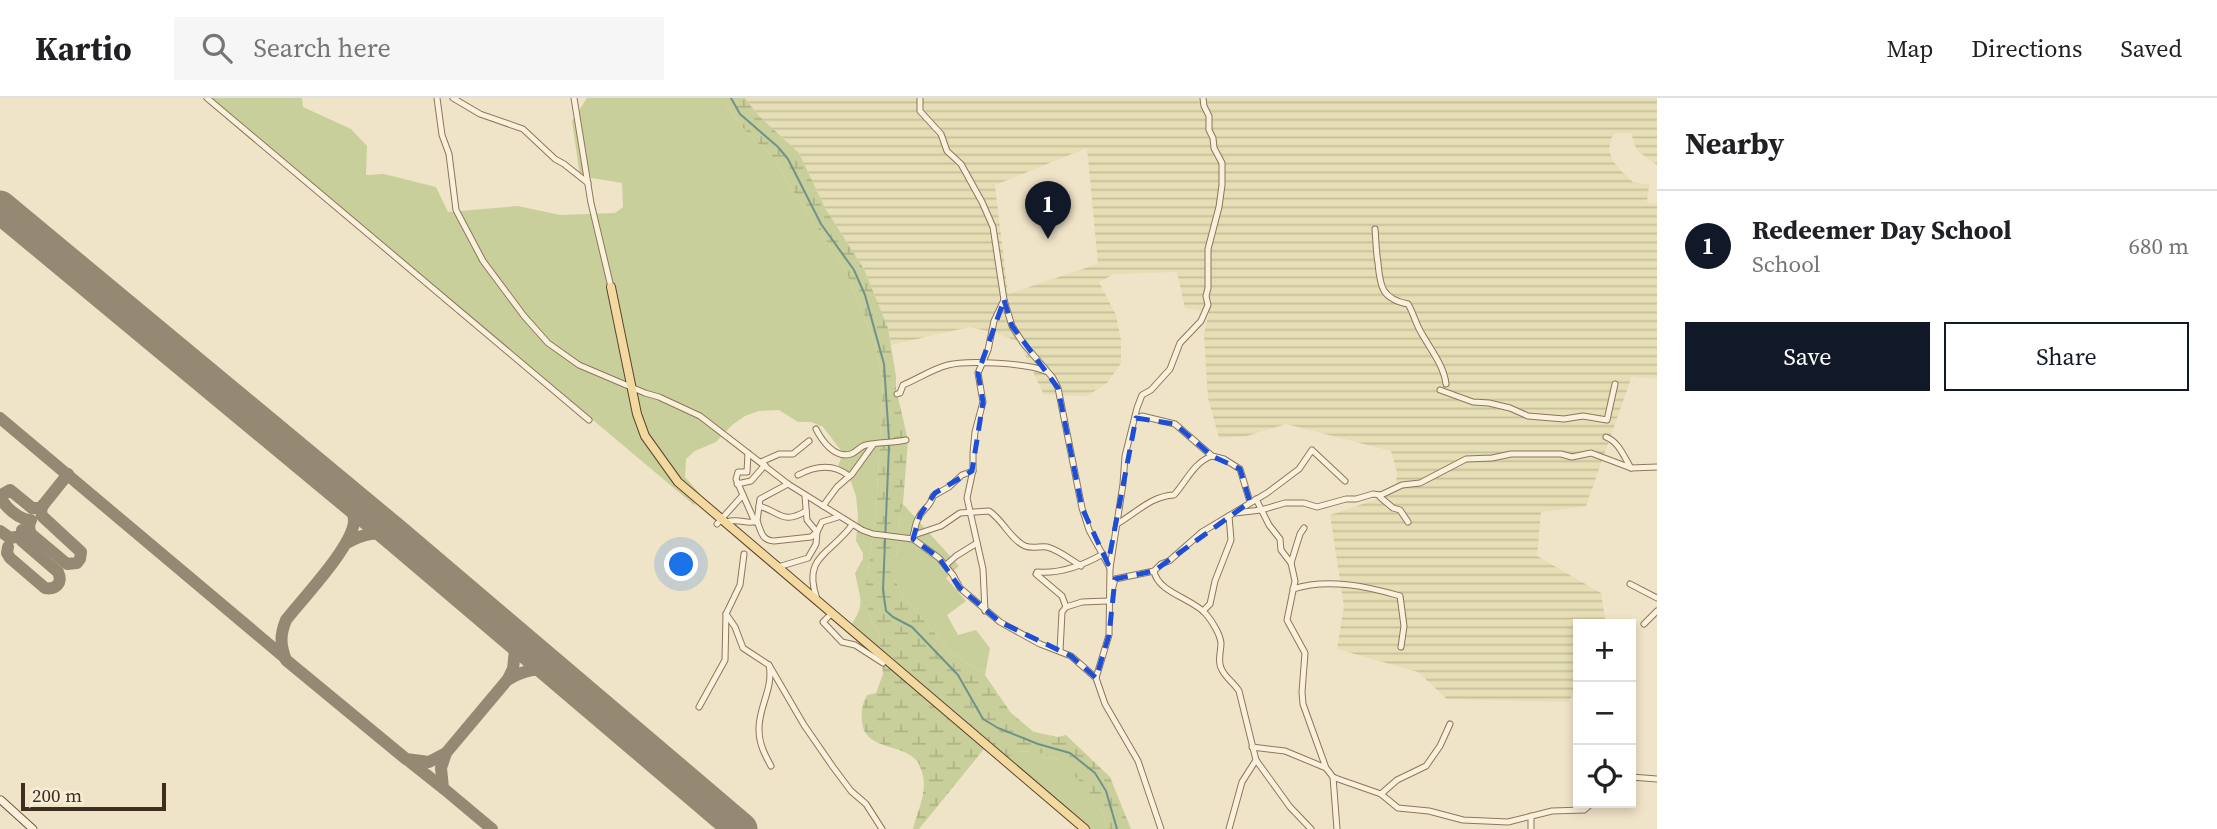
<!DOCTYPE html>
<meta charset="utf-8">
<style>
:root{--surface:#fff;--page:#f6f6f6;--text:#202124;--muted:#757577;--line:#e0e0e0;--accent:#111827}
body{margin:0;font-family:"Source Serif 4",serif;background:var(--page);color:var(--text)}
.controls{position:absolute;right:21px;bottom:21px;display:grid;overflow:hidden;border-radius:0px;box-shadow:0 4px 10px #0003}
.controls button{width:63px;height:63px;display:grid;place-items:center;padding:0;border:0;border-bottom:2px solid var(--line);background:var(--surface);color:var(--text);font:35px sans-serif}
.scale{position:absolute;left:21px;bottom:18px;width:145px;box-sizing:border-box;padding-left:7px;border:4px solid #3d2e20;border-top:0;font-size:19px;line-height:24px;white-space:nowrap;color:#3d2e20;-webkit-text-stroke:5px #f7eed8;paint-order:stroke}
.you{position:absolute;left:682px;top:467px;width:24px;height:24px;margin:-18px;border:5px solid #fff;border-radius:50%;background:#1a73e8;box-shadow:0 0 0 10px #1a73e833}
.badge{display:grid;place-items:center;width:46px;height:46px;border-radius:50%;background:var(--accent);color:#fff;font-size:23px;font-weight:700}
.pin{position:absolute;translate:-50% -58px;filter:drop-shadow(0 2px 4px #0008)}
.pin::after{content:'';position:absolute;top:37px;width:24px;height:21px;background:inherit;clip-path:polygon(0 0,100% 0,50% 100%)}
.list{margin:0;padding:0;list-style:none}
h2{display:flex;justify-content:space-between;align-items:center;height:91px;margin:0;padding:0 28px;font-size:30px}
h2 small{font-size:23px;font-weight:400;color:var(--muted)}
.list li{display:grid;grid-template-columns:46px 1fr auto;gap:21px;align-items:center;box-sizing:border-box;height:112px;padding:0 28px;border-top:2px solid var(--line)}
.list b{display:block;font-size:26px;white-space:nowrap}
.list p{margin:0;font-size:23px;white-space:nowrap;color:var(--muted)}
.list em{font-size:23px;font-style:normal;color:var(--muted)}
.actions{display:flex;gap:14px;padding:21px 28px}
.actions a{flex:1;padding:16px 0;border:2px solid var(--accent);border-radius:0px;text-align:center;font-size:24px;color:var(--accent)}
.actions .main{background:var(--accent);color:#fff}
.icon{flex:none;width:38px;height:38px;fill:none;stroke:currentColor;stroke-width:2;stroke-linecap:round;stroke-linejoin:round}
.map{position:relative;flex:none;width:1657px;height:731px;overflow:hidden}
header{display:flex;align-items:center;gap:42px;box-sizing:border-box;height:98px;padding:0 35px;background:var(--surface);border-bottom:2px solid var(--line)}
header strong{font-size:33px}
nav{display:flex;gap:38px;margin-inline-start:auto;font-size:24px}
.search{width:490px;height:63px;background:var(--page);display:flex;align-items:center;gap:18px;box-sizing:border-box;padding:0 24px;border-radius:0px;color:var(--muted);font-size:26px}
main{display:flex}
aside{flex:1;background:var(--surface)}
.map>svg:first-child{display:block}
.farmland{fill:url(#farmland-rules);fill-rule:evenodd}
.grass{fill:#c9cf9b}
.wetland{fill:url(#wetland-marsh)}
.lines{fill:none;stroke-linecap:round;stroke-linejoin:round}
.stream{stroke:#6f938a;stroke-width:2}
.taxiway{stroke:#968974;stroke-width:12}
.runway{stroke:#968974;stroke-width:33}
.street-casing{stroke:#8d765c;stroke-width:7}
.secondary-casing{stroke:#6f573f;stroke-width:9}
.primary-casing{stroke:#5b4430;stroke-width:10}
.street{stroke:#faf1dc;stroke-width:5}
.secondary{stroke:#faf1dc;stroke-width:7}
.primary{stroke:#f3d9a0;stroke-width:8}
.marked{fill:none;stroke:#1d4ed8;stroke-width:5;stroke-dasharray:14 9;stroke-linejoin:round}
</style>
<header>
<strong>Kartio</strong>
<div class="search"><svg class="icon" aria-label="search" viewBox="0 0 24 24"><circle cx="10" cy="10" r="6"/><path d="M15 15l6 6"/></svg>Search here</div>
<nav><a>Map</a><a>Directions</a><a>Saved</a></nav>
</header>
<main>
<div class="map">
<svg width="1657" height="731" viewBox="0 0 1657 731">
<defs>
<pattern id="farmland-rules" width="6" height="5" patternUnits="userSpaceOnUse" patternTransform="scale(1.75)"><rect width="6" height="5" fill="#e6deb5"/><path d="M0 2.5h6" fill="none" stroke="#c6bf9b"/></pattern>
<pattern id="wetland-marsh" width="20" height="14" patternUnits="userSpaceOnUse" patternTransform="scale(1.75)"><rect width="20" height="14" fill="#c9cf9b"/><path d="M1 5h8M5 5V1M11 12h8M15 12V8" fill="none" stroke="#aeb285"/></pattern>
</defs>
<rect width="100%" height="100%" fill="#f0e4c8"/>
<path class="farmland" d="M745,0h912v67l-18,-13 -4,-6 -4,-13h-15l-5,5 -2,12 4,11 7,9 13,12 16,3 -2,17 7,2 3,-3v178l-25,-3 -46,130 -45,6 -4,44 64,37 5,31h-28v63l-10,15 -121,-3 -29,-27 -81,-23 7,-43 -14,-91 65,-22 2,-21 -6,-21 -105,-27 -39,12 -28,2 -11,-40 -4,-64 5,-22 -24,-4 -8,-36 -63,2 -15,8 17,33 5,25v23l-14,20 -20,13 -43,-1 -25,-53 -23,-9 -27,-6 -78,18 -3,-17 -24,-59 -39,-61 -26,-55 -40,-37zM1087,50l11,116 -90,30 -13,-109z"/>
<g class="grass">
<path d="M210,0h92l1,9 48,22 16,17 -1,29 18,-1 52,13 12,25 70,-6 42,9 55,-2 8,-6 -1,-24 -42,-7 -8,-55 15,-23h134l26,35 26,24 18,31 54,81 30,74 8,38 -7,132 -10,71v17l5,19 8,14 3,27 -35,-30c19,-27 14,-28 8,-58l8,-14v-6l-7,-12 2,-25 -2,-20 -6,-17 -6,-2 -7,-8 6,-16 -20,-26 -12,-5h-13l-19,-12 -20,1 -14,5 -13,9 -16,17 -21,9 -9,8 -1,18 16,18 -7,10z"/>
<path d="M903,406l56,62 -13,12 20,23 -19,14 11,20 18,-5 14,18 -5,27 -33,-22 -50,-58 -7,-15v-20l3,-14 2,-33z"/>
<path d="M1034,653l22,8 29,26 16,24 7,20h-29l-77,-65 11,-12z"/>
</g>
<path class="wetland" d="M721,0h24l14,18 40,37 26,55 39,61 24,59 8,48v13l12,51 -5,64 -3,9 -2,33 -3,14v20l7,15 50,58 33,22 26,38 23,19 24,5 8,-2 44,42 21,52h-23l-7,-20 -16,-23 -29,-27 -22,-8 -20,1 -12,12 -18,-15 -65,80h-6c4,-17 14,-36 10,-53 -1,-4 -4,-13 -6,-15 -15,-18 -53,-11 -55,-39 -1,-11 0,-17 5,-27l9,-2 7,-19 -4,-40 -8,-14 -5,-19v-17l10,-71 7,-132 -8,-38 -30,-74 -54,-81 -18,-31 -26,-24z"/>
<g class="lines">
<g class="stream">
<path d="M731,0l9,16 38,33 10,12 33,65 33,46 11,25 19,69 5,76"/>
<path d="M889,348l-6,144 3,21 7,6 19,10 46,48 25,44 15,9 40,16 32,9 25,20 11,18 11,38"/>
</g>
<g class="taxiway">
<path d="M0,320l284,239"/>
<path d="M346,397c4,8 8,16 8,26 -1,25 -51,77 -68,99 -6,15 -6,24 0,40l120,99 23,3 17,-9"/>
<path d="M41,410h-9l-22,-18 -9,5c1,11 19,25 30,25l-2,5 1,8 37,31 10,-1 3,-4 1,-7 -39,-36 -1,-6 2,-5"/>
<path d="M40,411l28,-35"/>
<path d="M0,433l10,7 6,-1"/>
<path d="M347,445c16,-10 30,-11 47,-9"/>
<path d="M8,449l-1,6 3,5 35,30c11,2 18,-5 13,-16l-36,-31v-11"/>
<path d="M509,581c15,-9 28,-11 46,-9"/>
<path d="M409,663l34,27"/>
<path d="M492,731l-49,-41 -2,-20 5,-15 62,-74 5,-10 2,-19 -4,-16"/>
</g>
<path class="runway" d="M0,109l394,327 347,295"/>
<g class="street-casing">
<g id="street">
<path d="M207,0l382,322"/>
<path d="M437,0l5,37 7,19 7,56 27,51 41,55 24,27 31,22 66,28 14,4 41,19 88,68 74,46 11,4 40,5 26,19 14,17 7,13 40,34 40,22 31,12 25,22"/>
<path d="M453,0l27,16 43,15 32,30 9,5 24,19"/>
<path d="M574,0l17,105 20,84"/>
<path d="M920,0v13l21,23 6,17 14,13 21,38 11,25 11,73 8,26 11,17 30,35 5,10 24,120 7,22 21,38 -1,67 -13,43 9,26 33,57 23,68"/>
<path d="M1375,131c1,12 1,23 3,34 2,24 4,36 30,41 6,10 8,21 14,30 9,16 22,32 24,50"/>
<path d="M1440,292l33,12 16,1 21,5 18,8 36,3 19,-3 24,4 8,-36"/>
<path d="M897,296l3,-1 3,-8c15,-6 29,-16 45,-20 19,-5 79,-2 97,6"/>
<path d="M1136,320l6,-2 33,8 37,32 12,3 16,10 10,33"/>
<path d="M816,331c6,12 19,30 35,25 6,-2 9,-8 15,-9 12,-3 26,-2 40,-5"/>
<path d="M1606,339c13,5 18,20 25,31"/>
<path d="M761,364l18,-8h14l16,-13"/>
<path d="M798,377c17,-9 35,-12 51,1"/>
<path d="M737,386l14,-3 14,-16"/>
<path d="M743,397l12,27"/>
<path d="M1380,399l13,11 7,2 8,12"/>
<path d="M1256,401l13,26 11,14 1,11 10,13"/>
<path d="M759,408c21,6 24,19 47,5"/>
<path d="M823,408l14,-19 15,-13 21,-29"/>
<path d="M1235,415l26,-3 24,-7h19l13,4 29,-8h10l17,-5 8,1 21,-10 18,-2 46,-24 26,-1 19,-4h50l11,3 19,-4 40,15 26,-1"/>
<path d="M757,423c4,10 5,20 17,20l37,-4 6,-5 5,-10 16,-5"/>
<path d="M726,424c14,-4 21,3 31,-1l3,-22 28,-15"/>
<path d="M717,426l26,-29 -7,-16 2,-7h9l1,-19"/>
<path d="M1117,426c19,-11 34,-28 57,-29 12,-13 20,-33 38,-39"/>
<path d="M1304,430l-4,6 -9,29 4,18 -8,39 18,33 -3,39 1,12 23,64"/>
<path d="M914,437l27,-9 19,-13 29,-2c14,9 21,28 36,35 7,3 15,0 22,1 12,3 24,13 34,19"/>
<path d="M913,438c2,-6 2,-13 6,-19 5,-10 11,-9 14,-21l16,-9 13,-12 11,-4"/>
<path d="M946,467l10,-9 21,-13"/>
<path d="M778,469l30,-9 8,-14 1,-12 -10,-12 -2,-24"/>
<path d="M1110,470l13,-84 2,-28 12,-48 5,-13 9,-5 19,-21 10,-26 21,-22 7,-16 -2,-9 2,-8v-39l11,-42 3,-22v-22l-8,-15 -1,-10 -4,-8v-14l-5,-10 -1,-8"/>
<path d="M1154,473c4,22 38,27 52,43 6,7 14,20 15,29 0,9 -4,19 1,27 4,8 12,13 17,21l17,69 34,47 21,22"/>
<path d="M1037,474c24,2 45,-6 66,-18"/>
<path d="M1036,476l26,22 4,11 16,-5 25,-1 3,-2"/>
<path d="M1630,486l27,14"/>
<path d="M1293,491c34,-11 73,-3 107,7l4,30 -3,21"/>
<path d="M1112,492l3,-11 39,-8 7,-7 8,-3 33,-29 65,-39 32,-24 13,-19 33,31"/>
<path d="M817,501c-15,-43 13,-44 35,-74"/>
<path d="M985,513l-2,-42 -16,-71 6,-28v-17l2,-21 8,-30 -5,-29 10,-23 6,-29 10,-21"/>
<path d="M1203,513l7,-7 5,-23 16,-41 -2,-24"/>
<path d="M726,516l9,13 8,21 26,17c5,23 -11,43 -10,65 0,14 6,25 12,36"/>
<path d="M829,518l-6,6 19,20 13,3 28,18"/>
<path d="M1644,526l13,-13"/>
<path d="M1060,553l2,-39 4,-5"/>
<path d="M769,567l35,60 29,42 18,24 15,13 16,25"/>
<path d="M699,609l26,-47 1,-46 14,-29 4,-31"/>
<path d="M1252,649l33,4 41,17 7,9 5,2 43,15 17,14 31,3 34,9 45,2 44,-11 32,-1 8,-7"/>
<path d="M1333,679l4,52"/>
<path d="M1631,679l26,2"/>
<path d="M1381,696l16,-14 29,-14 14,-20 10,-22"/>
<path d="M1531,718v13"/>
<path d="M1229,731l13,-47 14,-22"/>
</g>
</g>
<g class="secondary-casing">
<path id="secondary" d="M1,702l32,29"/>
</g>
<g class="primary-casing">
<path id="primary" d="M611,189l26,127 8,22 33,46 407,347"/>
</g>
<use href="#street" class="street"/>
<use href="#secondary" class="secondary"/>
<use href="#primary" class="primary"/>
</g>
<path class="marked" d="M1004,202l8,26 46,62 24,120 26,56 28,-146 39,6 37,32 28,13 10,33 -96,69 -39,8 -6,56 -13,43 -25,-22 -71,-34 -40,-34 -21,-30 -26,-19 7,-24 15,-22 37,-22 11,-69 -5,-29z"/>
</svg>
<div class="controls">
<button>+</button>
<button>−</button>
<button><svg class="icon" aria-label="locate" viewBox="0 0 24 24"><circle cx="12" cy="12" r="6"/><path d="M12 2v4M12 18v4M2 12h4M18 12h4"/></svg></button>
</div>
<div class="scale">200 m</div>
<div class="you"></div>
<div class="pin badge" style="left:1048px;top:141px">1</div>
</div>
<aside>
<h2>Nearby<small></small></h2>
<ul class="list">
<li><span class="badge">1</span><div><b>Redeemer Day School</b><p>School</p></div><em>680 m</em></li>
</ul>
<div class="actions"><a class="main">Save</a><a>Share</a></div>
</aside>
</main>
